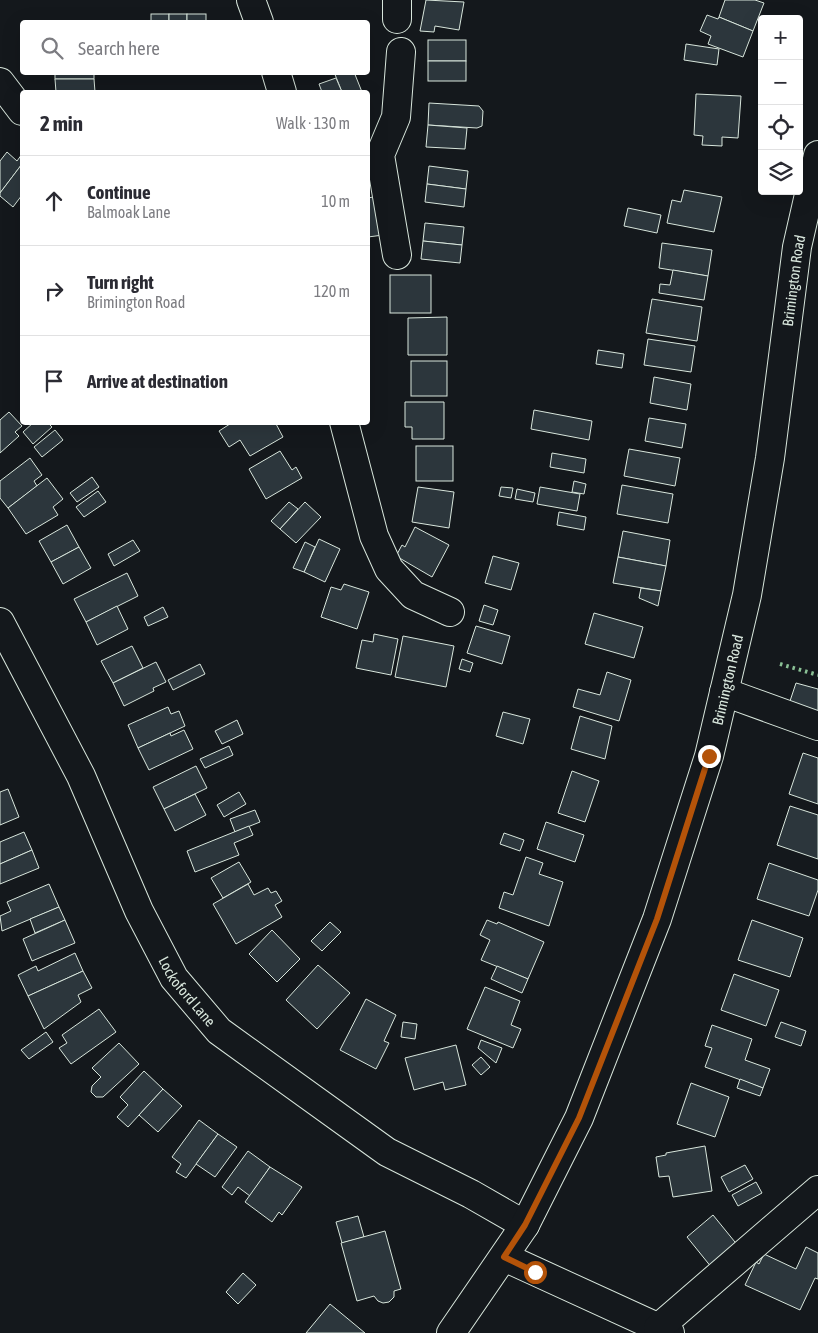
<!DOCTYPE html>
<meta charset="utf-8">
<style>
:root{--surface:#fff;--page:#f7f7f7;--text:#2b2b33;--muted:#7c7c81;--line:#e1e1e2}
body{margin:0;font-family:"Asap Condensed",sans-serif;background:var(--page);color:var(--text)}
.controls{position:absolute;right:15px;top:15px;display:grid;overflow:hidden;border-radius:5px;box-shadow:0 5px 20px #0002}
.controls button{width:45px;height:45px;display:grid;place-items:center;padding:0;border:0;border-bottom:1px solid var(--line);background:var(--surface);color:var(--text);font:25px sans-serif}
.stop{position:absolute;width:15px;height:15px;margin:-11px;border:4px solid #b45309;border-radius:50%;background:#fff}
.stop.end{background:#b45309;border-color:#fff;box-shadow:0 1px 5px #0008}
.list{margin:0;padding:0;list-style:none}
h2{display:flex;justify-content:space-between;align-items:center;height:65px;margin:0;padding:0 20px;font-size:21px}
h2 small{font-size:16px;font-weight:400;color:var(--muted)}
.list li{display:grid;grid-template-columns:32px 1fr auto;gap:15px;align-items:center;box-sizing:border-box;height:90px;padding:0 20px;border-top:1px solid var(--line)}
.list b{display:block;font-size:19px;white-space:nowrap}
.list p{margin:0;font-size:16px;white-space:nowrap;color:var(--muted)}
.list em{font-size:16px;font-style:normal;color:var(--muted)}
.icon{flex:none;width:28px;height:28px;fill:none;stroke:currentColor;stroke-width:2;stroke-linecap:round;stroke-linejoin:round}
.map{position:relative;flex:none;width:818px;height:1333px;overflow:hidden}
.search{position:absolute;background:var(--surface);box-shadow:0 5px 20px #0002;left:20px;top:20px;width:350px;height:55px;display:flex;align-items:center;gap:12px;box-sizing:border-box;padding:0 18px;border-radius:5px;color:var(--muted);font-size:19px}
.panel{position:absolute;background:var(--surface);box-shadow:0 5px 20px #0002;left:20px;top:90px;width:350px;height:335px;border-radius:5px}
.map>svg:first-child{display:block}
.building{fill:#2c363c;stroke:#d8e6dc}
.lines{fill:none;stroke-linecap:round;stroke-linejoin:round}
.minor-casing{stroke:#d8e6dc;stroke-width:30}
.major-casing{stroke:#d8e6dc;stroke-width:30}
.minor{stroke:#14181c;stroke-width:28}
.major{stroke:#14181c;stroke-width:28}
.hedge{stroke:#8ac095;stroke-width:4;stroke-dasharray:2.5 4;stroke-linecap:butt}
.route{stroke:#b45309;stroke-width:6}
.labels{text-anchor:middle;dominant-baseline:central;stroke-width:4;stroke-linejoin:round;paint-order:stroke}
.street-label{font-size:15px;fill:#d8e6dc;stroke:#14181c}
</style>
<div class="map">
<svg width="818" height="1333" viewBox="0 0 818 1333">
<rect width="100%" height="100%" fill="#14181c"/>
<g class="building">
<path d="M426,0l38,2 -5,28 -24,-4 -1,6 -14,-1z"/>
<path d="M725,0h30l9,3 -11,28 -34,-14z"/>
<rect x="151" y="14" width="18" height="8"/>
<rect x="169" y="14" width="18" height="8"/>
<rect x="187" y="14" width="19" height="8"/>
<path d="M707,15l11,4 1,-2 34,14 -10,26 -35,-13 3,-8 -11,-5z"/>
<rect x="428" y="40" width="38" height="21"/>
<path d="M686,44l33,5 -2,16 -33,-5z"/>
<rect x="428" y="61" width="38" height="20"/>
<rect x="55" y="72" width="39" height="7"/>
<path d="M334,72h20l8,20h-20z"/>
<path d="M336,78l6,14h-20l-3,-8z"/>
<path d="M55,79h39l1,13h-39z"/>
<path d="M696,94l45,2 -3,42 -16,-1v9l-20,-1 1,-9 -9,-1z"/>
<path d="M429,103l50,3 4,5 -1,15 -5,2 -49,-3z"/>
<path d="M428,125l39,3 -2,21 -39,-2z"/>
<path d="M7,152l10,9 5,-7v10l-22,29v-32z"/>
<path d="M22,164v31l-9,12 -13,-11v-3z"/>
<path d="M429,166l39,5 -2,18 -39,-5z"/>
<path d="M427,184l39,5 -2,18 -39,-5z"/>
<path d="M684,190l38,7 -8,35 -47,-9 5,-23 9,2z"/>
<path d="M378,196l5,39 -15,2v-39z"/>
<path d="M628,208l33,7 -4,18 -33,-7z"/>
<path d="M425,223l39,4 -2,18 -39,-4z"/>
<path d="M423,241l39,4 -2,18 -39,-4z"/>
<path d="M662,243l50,7 -4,26 -49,-8z"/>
<path d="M673,270l35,6 -4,24 -45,-7 1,-9 10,1z"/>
<rect x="390" y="275" width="41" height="38"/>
<path d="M652,299l50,8 -5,34 -51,-8z"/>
<path d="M447,317v38h-39v-37z"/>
<path d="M648,339l47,7 -4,26 -47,-7z"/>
<path d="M598,350l26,4 -2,14 -26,-4z"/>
<rect x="411" y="361" width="36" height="35"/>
<path d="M654,377l37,7 -4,26 -37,-7z"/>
<path d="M405,402h39v37h-32v-12h-7z"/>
<path d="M534,410l58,11 -3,19 -58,-11z"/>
<path d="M9,412l13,14 -7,6 4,4 -19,17v-33z"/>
<path d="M649,418l37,6 -4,24 -37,-7z"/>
<path d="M34,422h13l5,5 -19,17 -10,-12z"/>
<path d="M233,422h42l8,15 -33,19 -10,-16 -11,7 -10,-16z"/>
<path d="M55,430l8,10 -21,17 -8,-10z"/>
<rect x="416" y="446" width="37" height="35"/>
<path d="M629,449l51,9 -5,28 -51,-10z"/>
<path d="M280,451l12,19 4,-3 6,11 -36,21 -17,-30z"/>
<path d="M552,453l34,6 -2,14 -34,-6z"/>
<path d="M30,458l12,17 -8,6 3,5 -29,22 -8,-10v-17z"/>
<path d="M92,477l7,10 -22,15 -7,-9z"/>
<path d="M47,478l16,21 -10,8 5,8 -32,19 -18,-26z"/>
<path d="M574,481l12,3 -2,10 -12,-2z"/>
<path d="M622,485l51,9 -5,29 -51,-9z"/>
<path d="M418,487l36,5 -5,36 -37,-6z"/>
<path d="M501,487l12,1 -2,10 -12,-2z"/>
<path d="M540,487l40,7 -3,17 -40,-7z"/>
<path d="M517,489l18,4 -2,9 -18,-3z"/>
<path d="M98,491l8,11 -22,15 -8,-10z"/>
<path d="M289,502l9,7 -18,20 -9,-8z"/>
<path d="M305,502l16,15 -25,26 -16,-14z"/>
<path d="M559,512l27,5 -2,13 -27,-5z"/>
<path d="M67,525l12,22 -28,15 -12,-21z"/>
<path d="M415,527l34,18 -17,32 -36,-21 6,-11 3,2z"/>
<path d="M623,531l47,9 -4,26 -48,-9z"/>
<path d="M319,539l21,10 -15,33 -21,-10z"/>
<path d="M133,540l7,11 -26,15 -6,-12z"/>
<path d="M305,542l10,5 -11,25 -11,-4z"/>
<path d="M79,547l12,21 -28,16 -12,-22z"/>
<path d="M493,556l26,7 -8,27 -26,-7z"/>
<path d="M618,557l48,9 -5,25 -48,-8z"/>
<path d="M127,573l11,23 -52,26 -12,-23z"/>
<path d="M344,584l25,8 -12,37 -36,-12 10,-30 10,3z"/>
<path d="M641,588l20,3 -3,15 -19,-8z"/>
<path d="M484,605l14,5 -5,15 -14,-4z"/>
<path d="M117,606l11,23 -31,16 -11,-23z"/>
<path d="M163,607l5,10 -20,9 -4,-9z"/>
<path d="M594,613l49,14 -9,31 -49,-14z"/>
<path d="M476,626l34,10 -8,28 -35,-11z"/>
<path d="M374,634l24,5 -7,36 -35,-7 6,-28 11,2z"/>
<path d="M403,636l51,10 -8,41 -51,-10z"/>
<path d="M132,646l11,22 -30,15 -12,-22z"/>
<path d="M462,659l11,4 -3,9 -11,-3z"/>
<path d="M156,662l10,20 -13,6 1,3 -30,15 -11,-23z"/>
<path d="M200,664l5,10 -32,16 -5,-10z"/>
<path d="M607,672l24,8 -12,41 -46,-14 5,-18 22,6z"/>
<path d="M796,683l22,6v23l-29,-8z"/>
<path d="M168,707l3,7 8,-3 6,15 -47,22 -10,-23z"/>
<path d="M503,712l27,7 -7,25 -27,-8z"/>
<path d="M580,716l32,10 -7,33 -34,-10z"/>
<path d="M237,720l6,14 -21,10 -7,-13z"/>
<path d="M184,730l9,19 -44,21 -11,-22 32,-15 1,3z"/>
<path d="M229,746l4,9 -28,13 -5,-9z"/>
<path d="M803,753l15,5v46l-29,-10z"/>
<path d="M196,766l11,22 -43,21 -11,-22z"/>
<path d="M572,771l27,10 -14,41 -27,-9z"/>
<path d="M8,789l11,28 -19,8v-33z"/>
<path d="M239,792l7,12 -22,13 -7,-12z"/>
<path d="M195,794l11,21 -31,16 -11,-22z"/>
<path d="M790,806l28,9v44l-41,-14z"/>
<path d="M255,810l5,12 -25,10 -5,-13z"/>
<path d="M546,822l38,13 -9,27 -38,-13z"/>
<path d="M249,826l4,9 -19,8 5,12 -44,17 -8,-21z"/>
<path d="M24,832l8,18 -32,14v-22z"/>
<path d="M504,833l20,7 -4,11 -20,-7z"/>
<path d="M32,850l7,18 -39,16v-20z"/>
<path d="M526,857l17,6 -4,11 24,8 -14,44 -50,-18 5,-16 9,3z"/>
<path d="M239,862l12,20 -28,16 -12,-20z"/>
<path d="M769,863l49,17v10l-9,26 -52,-17z"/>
<path d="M49,884l10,23 -57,24 -2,-15 11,-5 -4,-9z"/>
<path d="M248,884l6,11 14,-7 3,5 5,-2 6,10 -7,4 7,12 -46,27 -23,-40z"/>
<path d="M59,907l6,13 -30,13 -5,-14z"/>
<path d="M65,920l10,23 -43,18 -9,-22z"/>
<path d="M487,920l10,4 1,-2 46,20 -16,37 -47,-19 9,-20 -10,-5z"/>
<path d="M752,920l51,18 -13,39 -52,-17z"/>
<path d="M330,922l11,10 -19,19 -11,-10z"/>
<path d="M272,930l28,29 -23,23 -28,-28z"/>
<path d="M75,953l8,18 -55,25 -10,-21 18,-9 2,5z"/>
<path d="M318,965l32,28 -33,36 -31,-29z"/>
<path d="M497,966l31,13 -6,14 -31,-14z"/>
<path d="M83,971l9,17 -14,7 3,7 -37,27 -16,-33z"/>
<path d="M734,974l45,16 -13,36 -45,-16z"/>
<path d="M485,987l35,14 -9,24 10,4 -8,19 -46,-19z"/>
<path d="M366,999l30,16 -12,26 5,2 -13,26 -36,-19z"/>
<path d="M99,1009l17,23 -45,32 -12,-16 8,-5 -5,-8z"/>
<path d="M403,1022l14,2 -2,15 -14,-2z"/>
<path d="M781,1022l25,9 -5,15 -26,-9z"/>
<path d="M712,1025l40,14 -7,21 25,9 -7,19 -58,-21 7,-19 -7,-2z"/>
<path d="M46,1032l7,10 -24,17 -8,-9z"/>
<path d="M481,1040l21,8 -6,15 -18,-15z"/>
<path d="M119,1043l20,21 -36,33h-7l-5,-5 1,-6 9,-9 -9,-9z"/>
<path d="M456,1045l10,40 -21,5 -2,-8 -29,8 -9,-32z"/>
<path d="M481,1057l9,10 -9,8 -9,-10z"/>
<path d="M144,1071l19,18 -35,38 -11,-10 11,-12 -8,-8z"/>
<path d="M740,1079l23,9 -3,8 -23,-8z"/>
<path d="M691,1083l38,14 -14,40 -38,-13z"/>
<path d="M163,1089l19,17 -24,26 -19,-17z"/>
<path d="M199,1120l19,14 -32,44 -10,-6 5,-8 -9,-7z"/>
<path d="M218,1134l19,13 -22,30 -19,-13z"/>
<path d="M705,1146l7,45 -39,6 -4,-21 -10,1 -3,-20 10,-2v-2z"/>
<path d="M248,1151l22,16 -20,29 -12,-9 -6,8 -10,-8z"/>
<path d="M745,1165l8,14 -24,13 -8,-15z"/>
<path d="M270,1167l32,20 -20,28 -3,-3 -7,10 -27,-20z"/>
<path d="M756,1182l6,11 -24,13 -6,-11z"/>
<path d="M713,1215l26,32 -27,21 -25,-31z"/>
<path d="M358,1216l6,21 -22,6 -6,-21z"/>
<path d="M385,1231l16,58 -7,2v6l-5,5 -6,1 -5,-2 -4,-5 -17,5 -16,-58z"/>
<path d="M806,1247l12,6v26l-3,-1 -15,32 -55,-25 11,-23 3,2 5,-10 32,15z"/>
<path d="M243,1273l13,12 -18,19 -12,-12z"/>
<path d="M330,1304l35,29h-59z"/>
</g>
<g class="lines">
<g class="minor-casing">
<g id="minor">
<path d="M251,0l8,22"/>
<path d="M397,0v19"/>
<path d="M276,72l6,20"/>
<path d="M0,82l22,29"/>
<path d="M397,255l-17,-100 16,-38 5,-65"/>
<path d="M344,422l30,114 15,33 24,26 37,17"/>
<path id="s1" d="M0,622l81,154 58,135 35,67 45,53 168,121 84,42 54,31"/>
<path d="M724,692l94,34"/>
<path d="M504,1257l166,76"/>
<path d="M658,1328l160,-138"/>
</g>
</g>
<g class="major-casing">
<g id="major">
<path id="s2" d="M451,1333l74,-108 54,-107 78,-199 52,-163 38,-161 23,-137 27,-211 21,-92"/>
</g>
</g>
<use href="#minor" class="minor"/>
<use href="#major" class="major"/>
<path class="hedge" d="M780,664l38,11"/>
</g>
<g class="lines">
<path class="route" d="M535,1272l-31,-15 21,-32 54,-107 78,-199 52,-163"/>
</g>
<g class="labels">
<g class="street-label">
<text stroke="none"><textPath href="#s2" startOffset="1119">Brimington Road</textPath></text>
<text stroke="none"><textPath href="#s2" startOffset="714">Brimington Road</textPath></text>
<text stroke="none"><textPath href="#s1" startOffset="415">Lockoford Lane</textPath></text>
</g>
</g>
</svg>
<div class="controls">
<button>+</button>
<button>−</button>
<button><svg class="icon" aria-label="locate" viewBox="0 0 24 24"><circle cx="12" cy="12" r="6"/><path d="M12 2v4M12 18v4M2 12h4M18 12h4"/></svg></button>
<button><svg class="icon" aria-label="layers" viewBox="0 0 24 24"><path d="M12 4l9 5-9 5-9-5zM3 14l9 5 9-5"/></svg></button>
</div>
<div class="stop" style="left:535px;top:1272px"></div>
<div class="stop end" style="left:709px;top:756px"></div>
<div class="search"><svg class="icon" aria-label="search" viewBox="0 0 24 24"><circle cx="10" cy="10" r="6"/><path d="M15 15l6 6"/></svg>Search here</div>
<section class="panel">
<h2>2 min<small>Walk · 130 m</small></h2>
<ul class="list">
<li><svg class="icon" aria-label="ahead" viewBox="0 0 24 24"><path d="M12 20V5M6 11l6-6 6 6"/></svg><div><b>Continue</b><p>Balmoak Lane</p></div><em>10 m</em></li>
<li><svg class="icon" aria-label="right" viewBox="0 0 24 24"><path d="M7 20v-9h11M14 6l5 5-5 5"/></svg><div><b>Turn right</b><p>Brimington Road</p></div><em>120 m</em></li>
<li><svg class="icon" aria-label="arrive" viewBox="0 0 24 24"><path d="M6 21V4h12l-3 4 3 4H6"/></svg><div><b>Arrive at destination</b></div></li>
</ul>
</section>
</div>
